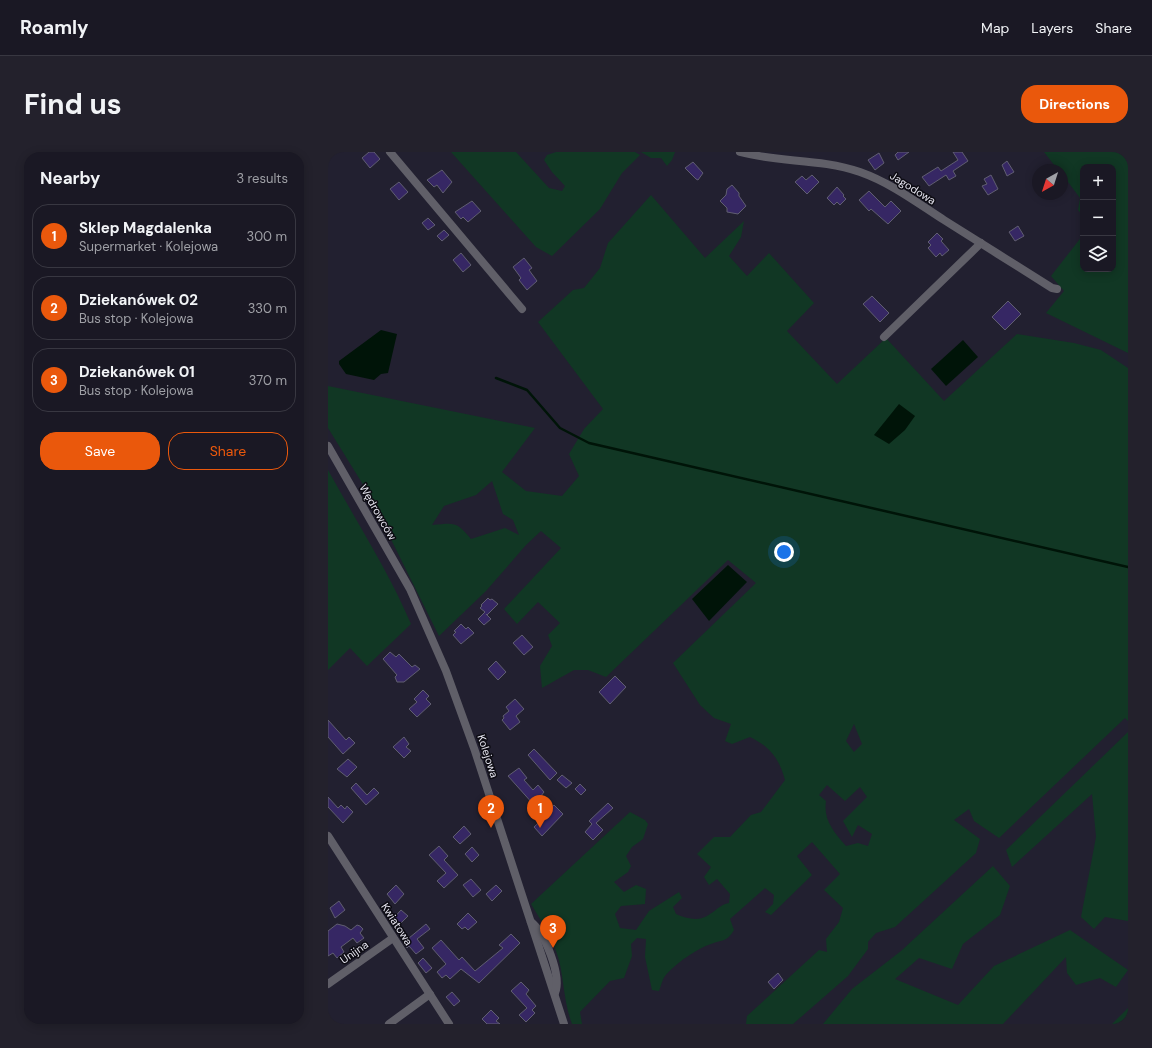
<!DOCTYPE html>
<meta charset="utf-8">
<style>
:root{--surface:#1a1824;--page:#23212c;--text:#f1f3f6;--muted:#9fa0a6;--line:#383741;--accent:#ea580c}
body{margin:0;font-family:"DM Sans",sans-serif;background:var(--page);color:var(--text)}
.controls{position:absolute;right:12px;top:12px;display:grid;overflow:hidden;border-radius:8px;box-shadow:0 2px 10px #0003}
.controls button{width:36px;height:36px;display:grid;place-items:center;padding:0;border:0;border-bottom:1px solid var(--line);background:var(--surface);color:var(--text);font:20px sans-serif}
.compass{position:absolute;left:704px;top:12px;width:36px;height:36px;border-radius:50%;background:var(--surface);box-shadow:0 2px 10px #0003;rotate:219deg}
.you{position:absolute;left:456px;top:400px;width:14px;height:14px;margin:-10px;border:3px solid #fff;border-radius:50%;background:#1a73e8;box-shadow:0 0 0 6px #1a73e833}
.badge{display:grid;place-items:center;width:26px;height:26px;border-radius:50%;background:var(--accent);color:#fff;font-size:13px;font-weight:700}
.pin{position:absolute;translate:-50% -33px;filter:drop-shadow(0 1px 2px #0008)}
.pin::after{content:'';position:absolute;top:21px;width:14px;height:12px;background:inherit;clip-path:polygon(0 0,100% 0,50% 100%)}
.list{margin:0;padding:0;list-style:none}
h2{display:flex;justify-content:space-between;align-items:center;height:52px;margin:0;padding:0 16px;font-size:17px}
h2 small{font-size:13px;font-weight:400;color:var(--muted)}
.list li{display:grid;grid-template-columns:26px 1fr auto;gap:12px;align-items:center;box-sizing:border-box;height:64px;margin:0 8px 8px;padding:0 8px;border:1px solid var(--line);border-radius:16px}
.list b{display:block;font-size:15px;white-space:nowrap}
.list p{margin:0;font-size:13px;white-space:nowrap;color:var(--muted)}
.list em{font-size:13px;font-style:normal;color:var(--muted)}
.actions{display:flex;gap:8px;padding:12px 16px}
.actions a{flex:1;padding:9px 0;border:1px solid var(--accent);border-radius:16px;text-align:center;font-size:14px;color:var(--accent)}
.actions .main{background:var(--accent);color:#fff}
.icon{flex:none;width:22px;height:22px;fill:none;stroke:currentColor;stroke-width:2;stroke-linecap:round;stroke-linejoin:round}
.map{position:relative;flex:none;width:800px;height:872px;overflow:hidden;border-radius:16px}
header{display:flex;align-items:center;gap:24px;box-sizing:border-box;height:56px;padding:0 20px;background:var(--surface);border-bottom:1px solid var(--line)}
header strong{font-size:19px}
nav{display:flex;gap:22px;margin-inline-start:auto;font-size:14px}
.intro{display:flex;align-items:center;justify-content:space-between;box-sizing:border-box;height:96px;padding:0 24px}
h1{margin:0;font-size:28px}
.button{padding:10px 18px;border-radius:16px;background:var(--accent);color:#fff;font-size:14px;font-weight:700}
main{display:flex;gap:24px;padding:0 24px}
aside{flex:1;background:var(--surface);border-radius:16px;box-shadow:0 2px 10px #0003}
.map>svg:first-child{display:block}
.green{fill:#113724;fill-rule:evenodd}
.water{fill:#001408}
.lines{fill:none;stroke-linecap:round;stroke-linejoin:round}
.stream{stroke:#001408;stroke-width:2.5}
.building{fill:#362764;stroke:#605e71}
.minor{stroke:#605f68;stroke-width:8}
.labels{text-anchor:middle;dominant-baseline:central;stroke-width:3;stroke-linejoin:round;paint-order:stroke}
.street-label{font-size:11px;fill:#e6e5f0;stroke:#0c0b12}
</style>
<header>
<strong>Roamly</strong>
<nav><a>Map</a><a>Layers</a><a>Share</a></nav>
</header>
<div class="intro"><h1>Find us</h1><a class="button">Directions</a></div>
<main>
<aside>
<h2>Nearby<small>3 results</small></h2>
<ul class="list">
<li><span class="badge">1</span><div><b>Sklep Magdalenka</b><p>Supermarket · Kolejowa</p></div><em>300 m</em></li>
<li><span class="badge">2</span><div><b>Dziekanówek 02</b><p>Bus stop · Kolejowa</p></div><em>330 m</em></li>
<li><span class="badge">3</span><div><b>Dziekanówek 01</b><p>Bus stop · Kolejowa</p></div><em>370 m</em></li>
</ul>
<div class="actions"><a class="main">Save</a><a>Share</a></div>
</aside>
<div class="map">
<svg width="800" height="872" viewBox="0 0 800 872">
<rect width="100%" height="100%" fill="#222030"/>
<g class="green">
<path d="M123,0h65l33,36 13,3 3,-5 -13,-14 -8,-12 3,-5 9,-3h79l5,3 -18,18 -22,36 -48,47 -16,-9z"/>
<path d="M313,0h34l-3,8 -5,6 -6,-8h-10z"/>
<path d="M716,0h84v201l-82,-40 18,-22 -13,-15 32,-41v34h30v-102h-30v49l-5,-6 2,-12 -18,-24v-4h-4z"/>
<path d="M323,43l54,63 39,-37 -3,16 -12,19 18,20 22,-23 45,50 -27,28 50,53 49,-46 58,63 73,-67 57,9 27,7 27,18v353l-3,-3 -126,120 -25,-17 -5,-12 -15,11 26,19 -4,14 -81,74 -19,6 -8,9v7l-20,27 -55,48h-47l1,-8 72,-66 8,2 -1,-13 13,-17 4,-14 -19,-18 16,-16 -28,-32 -15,14 15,19 -41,40 -6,-3 8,-8 1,-9 -9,-7 -35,31 4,11c-8,13 -11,9 -23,14 -15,5 -36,20 -46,32 -3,4 -4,10 -6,15l-7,-1 -7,-33 1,-18 -9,-1 -6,6 1,12 -8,22 -14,3 -30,31 2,12h-10c-8,-21 -8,-43 -13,-64 -6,-21 -17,-38 -28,-56l99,-92 15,8 3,4 -5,15 -11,8 -6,9 5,10 -3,6 -14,10 10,10 12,-7 10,4 -1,15 -24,2 -6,8 5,14 16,2 13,-19 30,-19 3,6 -9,9 3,7c11,5 24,8 34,0 8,-5 10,-9 19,-11l1,-9 -13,-15 -8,6 -5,-8 7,-10 -14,-13 17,-17h16l21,-22 10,-3 24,-32c-6,-22 -15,-33 -35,-43l-18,7 -7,-3 6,-17 -17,-6 -14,-13 -27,-42 83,-80 -28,-23 -122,117 -18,-7h-14l-32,18 -2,-22 12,-20 -4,-11 12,-12 -22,-21 -21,22 -13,-15 57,-61 -20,-17 -15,14 -40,46 -47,45 -72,-145 -39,-63v-42l207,42 -33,44 24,19 36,5 17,-20 -10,-22 15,-25 19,-20 -65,-87 35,-32 11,-2 16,-20 8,-25zM164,329l11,33 10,6 6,15 -14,-7 -34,11c-15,-18 -16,-16 -39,-14l12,-19 32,-11zM526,572l8,20 -8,8 -8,-11zM499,633l18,16 15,-14 7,10 -24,24 9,16 6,-12 14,9 -4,12 -10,-3 -12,3c-12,-14 -23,-26 -20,-45l-7,-6z"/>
<path d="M0,318c28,51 60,100 83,154l-44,42 -17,-18 -22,22z"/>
<path d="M800,580v189l-23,-4 -11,12 -13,-12 15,-80 -4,-43 -80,73 -6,-17z"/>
<path d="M665,714l17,20 -10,29 -37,29 -11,25 -33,-11 -24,21 63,26 36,-39 76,-36 58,40 -12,17 -16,-9 -24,7 -9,-12 -1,-16 -63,67h-180l29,-35 49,-38z"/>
<path d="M800,856v16h-16z"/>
</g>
<g class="water">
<path d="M53,178l16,4 -9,39 -7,1 -7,6 -28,-6 -7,-10v-3z"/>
<path d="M635,188l15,17 -32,29 -15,-17z"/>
<path d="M571,252l16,12 -10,14 -16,14 -15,-9z"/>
<path d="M400,413l19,17 -38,39 -17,-22z"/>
</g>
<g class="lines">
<path class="stream" d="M168,226l31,12 33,38 29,15 539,124"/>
</g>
<g class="building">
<path d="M41,0h5l6,7 -10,9 -8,-10z"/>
<path d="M570,0h11l-11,8 -3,-5z"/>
<path d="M625,0h9l6,9 -15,10 3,5 -7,4 -3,-5 -17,11 -7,-9 16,-10 3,4 17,-11z"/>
<path d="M551,1l5,10 -9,7 -7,-10z"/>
<path d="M679,9l7,11 -7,4 -5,-11z"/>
<path d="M365,10l10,11 -5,7 -2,-1 -11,-11z"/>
<path d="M114,18l10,12 -9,11 -6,-8 -3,2 -7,-7z"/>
<path d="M484,23l7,7 -12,12 -12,-12 7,-6 4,4z"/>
<path d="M663,23l7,14 -10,6 -6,-9 5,-2 -3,-5z"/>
<path d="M71,30l9,10 -9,8 -9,-11z"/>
<path d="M404,33l7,8v3l7,10 -8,8 -11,-2v-4l-7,-7 6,-6 1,-6z"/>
<path d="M509,35l7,8 -1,1 3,3 -6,6 -3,-3 -3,3 -7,-7z"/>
<path d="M541,39l16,16 6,-6 10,10 -13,13 -17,-15 -2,2 -10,-11z"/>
<path d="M144,49l9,10 -13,11 -5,-5 -2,2 -6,-7z"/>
<path d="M100,66l7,7 -7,5 -6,-7z"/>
<path d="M690,74l6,10 -9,5 -6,-9z"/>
<path d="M116,78l5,5 -7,6 -5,-5z"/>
<path d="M609,81l6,6 -2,2 8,9 -7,6 -2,-3 -4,4 -8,-9 3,-3 -3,-3z"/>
<path d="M133,101l10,12 -8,7 -10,-12z"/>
<path d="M196,106l8,10 -3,2 8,11 -10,9 -8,-10 2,-2 -8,-11z"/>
<path d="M544,144l17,17 -9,9 -17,-18z"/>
<path d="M680,149l13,13 -16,16 -13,-13z"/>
<path d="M160,446l2,2 2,-1 6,5 -11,11 -1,-1 5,5 -7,6 -6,-6 7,-7 -5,-4 2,-2 -1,-1z"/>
<path d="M133,472l5,5 2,-2 6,6 -13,11 -8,-9 3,-3 -2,-1z"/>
<path d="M194,483l11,12 -9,8 -11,-12z"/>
<path d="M62,500l6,5 3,-3 13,13 3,-2 5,4 -16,13h-7l-2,-5 2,-2 -14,-16z"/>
<path d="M168,509l10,11 -8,8 -10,-11z"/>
<path d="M287,524l11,11 -16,17 -11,-12z"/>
<path d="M95,538l6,6 -3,3 5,5 -14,13 -8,-8 8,-7 -3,-3z"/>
<path d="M187,547l9,10 -8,7 4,6 -10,8 -8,-10 2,-2 -1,-2 6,-5 -3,-4z"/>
<path d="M0,568l18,20 3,-3 6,6 -12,11 -15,-17z"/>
<path d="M76,585l5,7 -3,3 5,4 -7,7 -11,-11z"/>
<path d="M206,597l23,24 -7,7 -22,-25z"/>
<path d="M20,607l9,8 -10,10 -10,-8z"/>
<path d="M191,616l8,10 -3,2 9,10 5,-5 6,7 -10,13 -26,-29z"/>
<path d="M234,623l10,8 -6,5 -9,-8z"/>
<path d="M28,631l11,12 7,-7 5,5 -13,12 -15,-17z"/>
<path d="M252,632l6,6 -5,5 -6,-6z"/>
<path d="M0,645l10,11 3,-3 4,4 2,-3 6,6 -10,11 -15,-16z"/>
<path d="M280,651l5,5 -17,15 7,7 -10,10 -8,-8 7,-8 -3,-3z"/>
<path d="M226,653l9,9 -21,22 -8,-9 12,-11 -2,-2z"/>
<path d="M136,674l7,8 -11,10 -7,-7z"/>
<path d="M111,694l9,10 -4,4 14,15 -14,13 -7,-7 9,-8 -17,-18z"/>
<path d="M144,695l7,8 -7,7 -7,-8z"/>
<path d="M143,727l10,11 -8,7 -10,-12z"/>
<path d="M68,733l8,9 -9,10 -8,-10z"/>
<path d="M168,733l6,6 -10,10 -6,-7z"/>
<path d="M11,749l6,9 -10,8 -5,-10z"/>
<path d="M73,758l7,6 -10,10 -6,-6z"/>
<path d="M140,761l9,9 -9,8 -3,-3 -3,2 -5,-5z"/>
<path d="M9,772l8,2 6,4 6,-5 3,1 3,3 -3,4 4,5 -7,5 -4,-5 -12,9 3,5 -7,6 -4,-5 -5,3v-25z"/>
<path d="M98,772l4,5 -13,10 7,9 -8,6 -7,-8 -2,2 -4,-5z"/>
<path d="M183,782l9,9 -41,40 -18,-14 -11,10 -4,-4 -4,3 -5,-6 9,-8 -14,-16 9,-8 18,20 3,-3 13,14 28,-23 -4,-3z"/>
<path d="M95,806l9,10 -6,5 -8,-10z"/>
<path d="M450,821l5,7 -9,9 -6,-7z"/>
<path d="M193,830l8,8 -3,4 10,12 -4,4 3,3 -9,9 -7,-7 8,-7 -16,-17z"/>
<path d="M124,840l8,9 -6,5 -8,-9z"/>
<path d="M163,858l8,8 -3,3 4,3h-13l-5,-5z"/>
</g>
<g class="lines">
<g class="minor">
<path d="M62,0l132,157"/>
<path d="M412,0c40,11 79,6 120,20 31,11 56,30 84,48 36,23 72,45 108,68l5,1"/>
<path d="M556,185l97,-94"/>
<path d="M0,294l82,143 36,82 29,80 89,273"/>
<path d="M0,684l121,188"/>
<path d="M203,770c14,11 31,54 24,71"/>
<path d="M0,832l65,-46"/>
<path d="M61,872l41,-30"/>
</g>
</g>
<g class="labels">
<g class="street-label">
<text transform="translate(585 36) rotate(32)">Jagodowa</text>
<text transform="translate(50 360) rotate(60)">Wędrowców</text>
<text transform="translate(160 604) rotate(72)">Kolejowa</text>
<text transform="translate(69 772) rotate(57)">Kwiatowa</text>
<text transform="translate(26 800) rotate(-35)">Unijna</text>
</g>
</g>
</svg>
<div class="controls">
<button>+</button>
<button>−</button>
<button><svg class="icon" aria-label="layers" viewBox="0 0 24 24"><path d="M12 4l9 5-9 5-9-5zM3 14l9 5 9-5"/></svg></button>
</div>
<svg class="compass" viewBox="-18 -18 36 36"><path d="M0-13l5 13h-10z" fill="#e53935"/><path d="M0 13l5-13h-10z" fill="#9fa0a6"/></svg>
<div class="you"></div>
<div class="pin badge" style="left:212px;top:676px">1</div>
<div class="pin badge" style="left:163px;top:676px">2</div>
<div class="pin badge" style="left:225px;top:796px">3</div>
</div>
</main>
